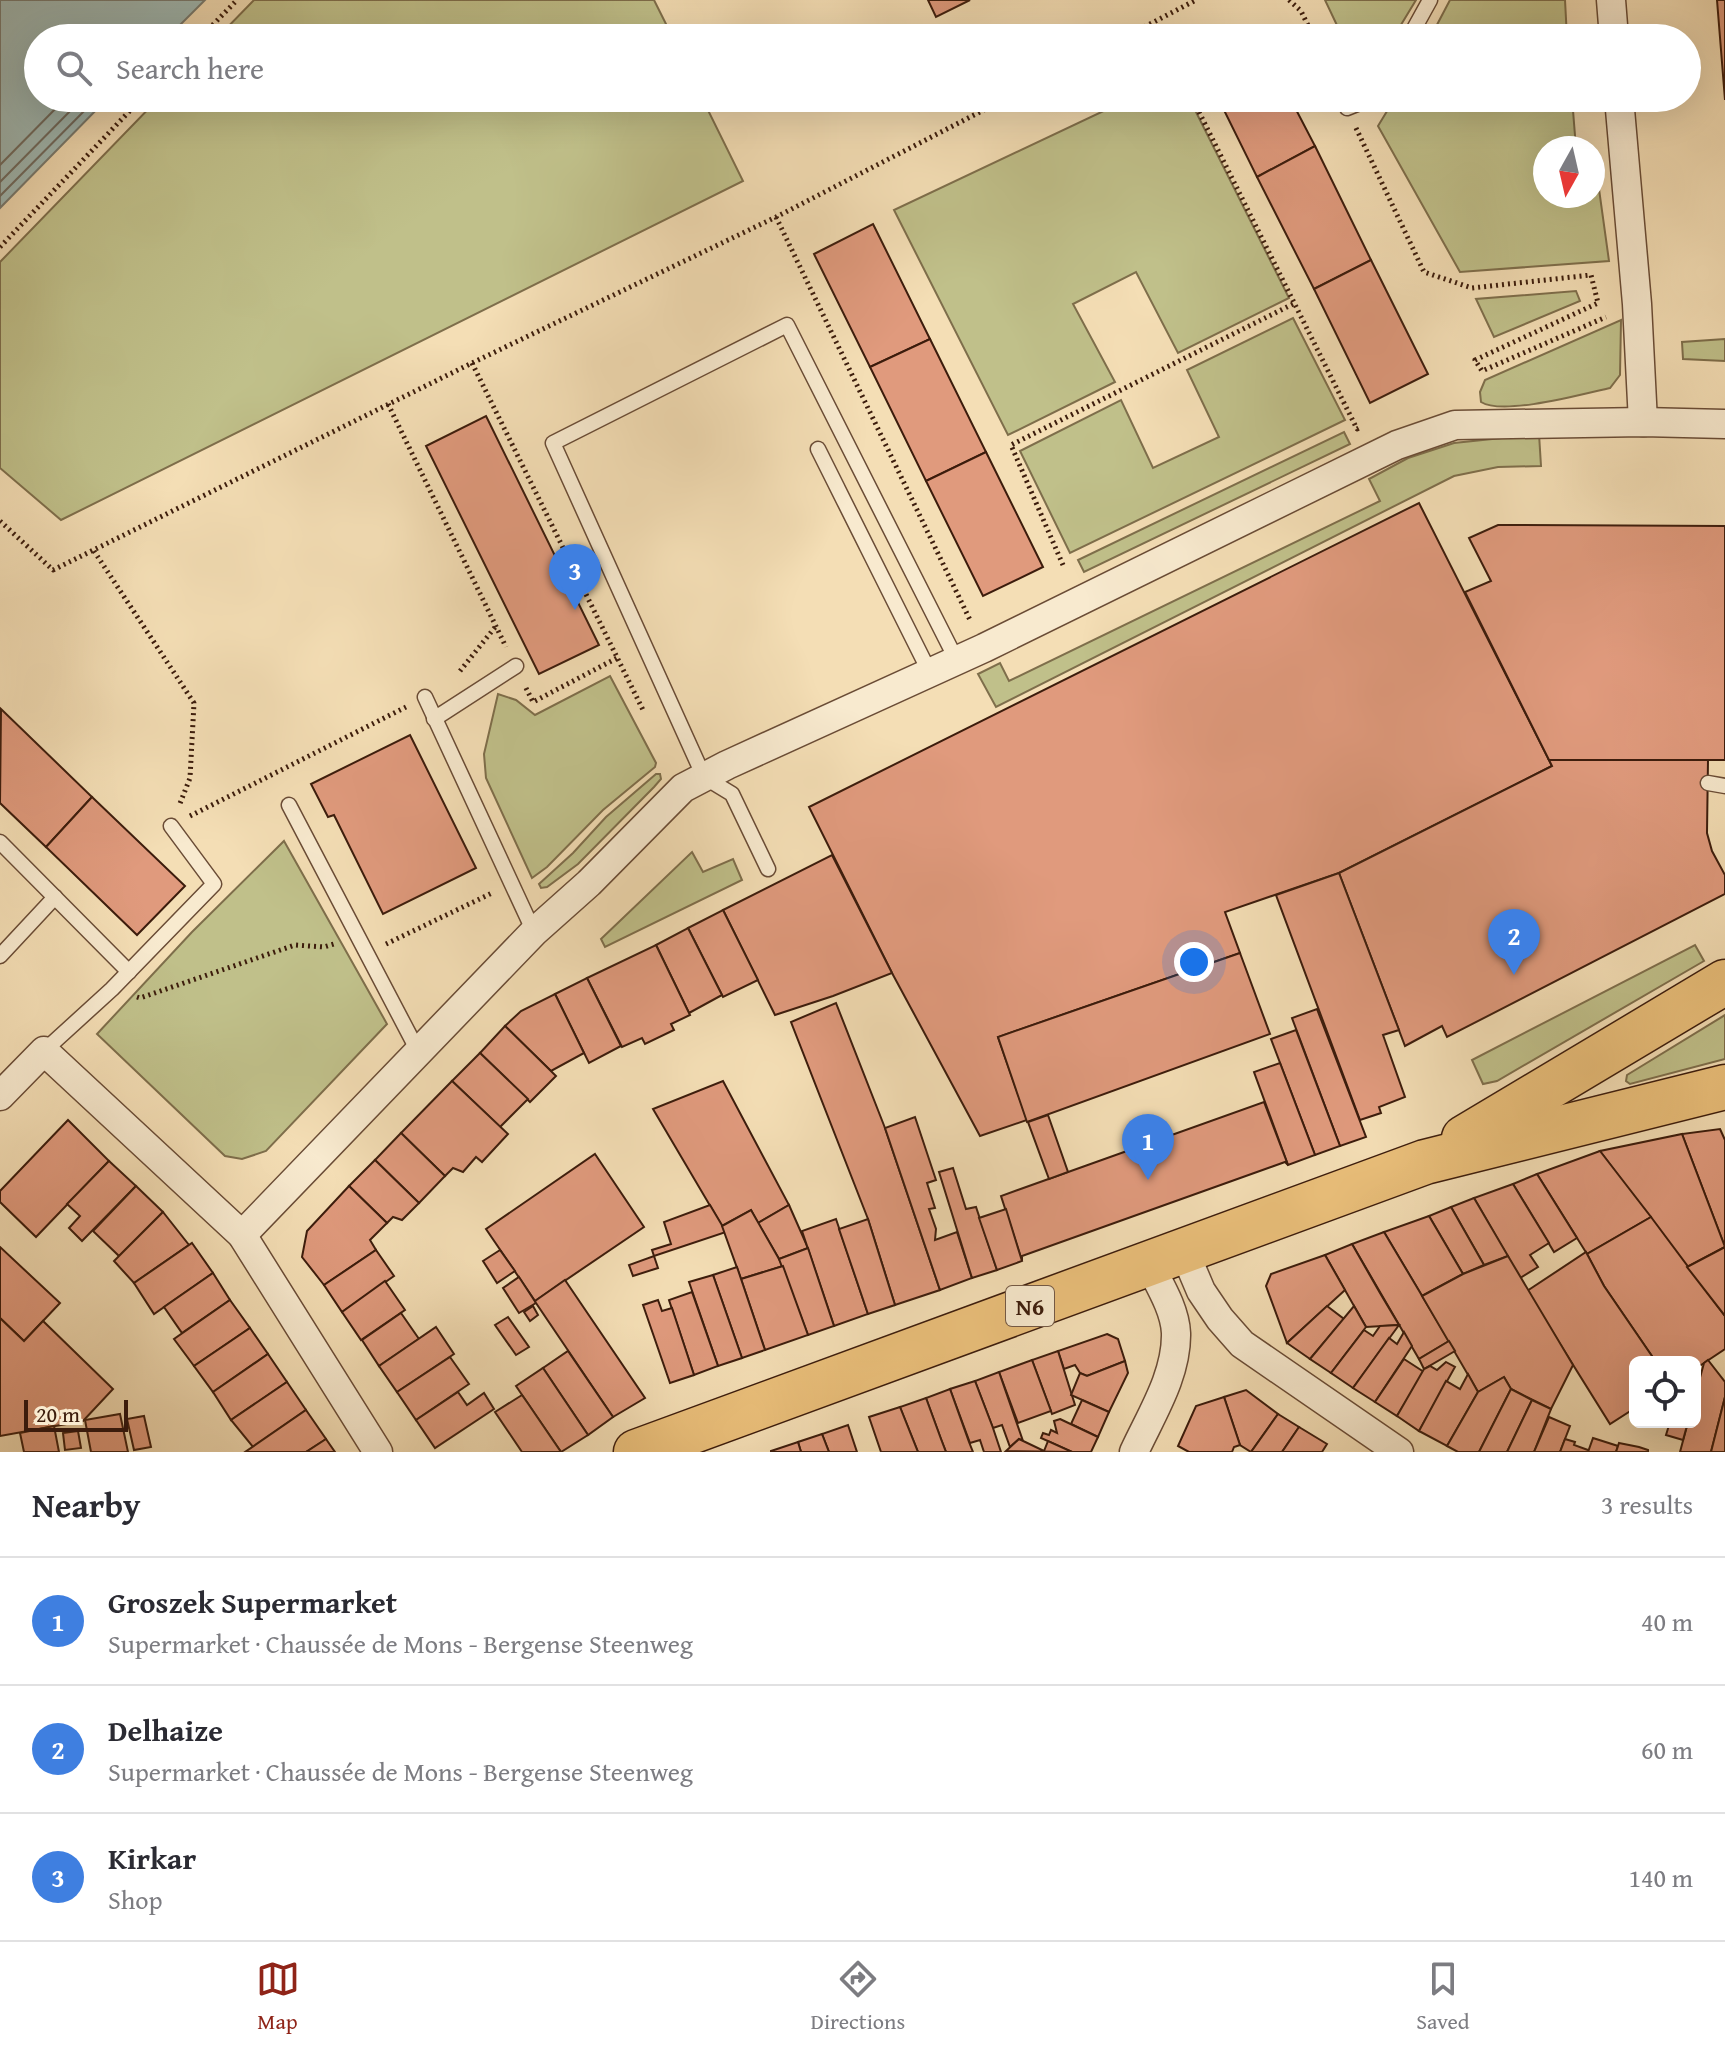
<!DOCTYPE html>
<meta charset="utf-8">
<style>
:root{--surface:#fff;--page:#f2f2f3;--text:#2b2b33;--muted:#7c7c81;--line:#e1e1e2;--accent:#8f2418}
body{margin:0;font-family:"Gentium Book Plus",serif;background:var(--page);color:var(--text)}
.controls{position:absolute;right:24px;bottom:24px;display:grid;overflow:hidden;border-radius:12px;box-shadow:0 8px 32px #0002}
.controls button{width:72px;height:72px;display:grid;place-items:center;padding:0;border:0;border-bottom:2px solid var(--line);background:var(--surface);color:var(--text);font:40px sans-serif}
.compass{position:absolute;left:1533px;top:136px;width:72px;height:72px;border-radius:50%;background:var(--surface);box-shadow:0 8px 32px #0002;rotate:188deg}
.scale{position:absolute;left:24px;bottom:20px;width:104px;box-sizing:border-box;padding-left:8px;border:4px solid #3c1c0c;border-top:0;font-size:22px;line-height:28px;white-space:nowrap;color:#3c1c0c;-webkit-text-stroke:6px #f8eacf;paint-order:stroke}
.you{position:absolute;left:1194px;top:962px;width:28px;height:28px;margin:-20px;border:6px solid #fff;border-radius:50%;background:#1a73e8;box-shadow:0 0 0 12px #1a73e833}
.badge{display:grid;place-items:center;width:52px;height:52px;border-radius:50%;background:var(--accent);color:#fff;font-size:26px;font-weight:700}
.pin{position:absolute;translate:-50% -66px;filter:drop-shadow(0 2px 4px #0008)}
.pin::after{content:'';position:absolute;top:42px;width:28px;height:24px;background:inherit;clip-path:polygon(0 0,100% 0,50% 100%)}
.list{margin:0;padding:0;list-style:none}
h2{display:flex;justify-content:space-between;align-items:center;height:104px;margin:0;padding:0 32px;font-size:34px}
h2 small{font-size:26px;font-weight:400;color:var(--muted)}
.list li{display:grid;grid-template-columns:52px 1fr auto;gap:24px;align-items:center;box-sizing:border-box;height:128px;padding:0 32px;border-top:2px solid var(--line)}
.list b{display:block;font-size:30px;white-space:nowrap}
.list p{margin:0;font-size:26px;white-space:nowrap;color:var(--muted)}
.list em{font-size:26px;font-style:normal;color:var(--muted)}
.icon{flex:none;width:44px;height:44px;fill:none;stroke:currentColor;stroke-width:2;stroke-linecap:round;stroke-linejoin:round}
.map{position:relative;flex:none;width:1725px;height:1452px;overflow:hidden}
.search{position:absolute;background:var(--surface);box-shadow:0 8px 32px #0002;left:24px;right:24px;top:24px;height:88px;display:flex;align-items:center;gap:20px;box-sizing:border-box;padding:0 28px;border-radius:44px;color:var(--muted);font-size:30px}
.sheet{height:488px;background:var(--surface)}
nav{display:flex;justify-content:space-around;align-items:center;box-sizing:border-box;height:112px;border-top:2px solid var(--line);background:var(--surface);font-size:22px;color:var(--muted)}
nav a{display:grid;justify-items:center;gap:4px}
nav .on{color:var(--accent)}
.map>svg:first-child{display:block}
.green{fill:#c0c08a;stroke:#7e6e4b;stroke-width:2}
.water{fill:#9fbab6;stroke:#777b72;stroke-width:2}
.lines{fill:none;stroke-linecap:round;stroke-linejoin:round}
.shore{stroke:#6e6b61;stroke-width:2}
.building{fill:#e09a7d;stroke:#3c1c0c;stroke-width:2}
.lane-casing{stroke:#6a4c36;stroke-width:17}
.street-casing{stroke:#6a4c36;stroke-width:31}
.primary-casing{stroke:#3c1c0c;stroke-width:47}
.path{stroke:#3c1c0c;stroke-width:5;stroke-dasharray:2 4;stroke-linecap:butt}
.lane{stroke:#f8eacf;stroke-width:14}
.street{stroke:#f8eacf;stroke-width:28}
.primary{stroke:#eabf7a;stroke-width:44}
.labels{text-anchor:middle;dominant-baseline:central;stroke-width:7;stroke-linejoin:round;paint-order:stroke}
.shield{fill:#f8eacf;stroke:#745a46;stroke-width:2}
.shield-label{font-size:24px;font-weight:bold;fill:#3c1c0c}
</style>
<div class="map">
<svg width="1725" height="1452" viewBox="0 0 1725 1452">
<rect width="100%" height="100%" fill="#f4deb5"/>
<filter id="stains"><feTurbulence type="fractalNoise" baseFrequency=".0025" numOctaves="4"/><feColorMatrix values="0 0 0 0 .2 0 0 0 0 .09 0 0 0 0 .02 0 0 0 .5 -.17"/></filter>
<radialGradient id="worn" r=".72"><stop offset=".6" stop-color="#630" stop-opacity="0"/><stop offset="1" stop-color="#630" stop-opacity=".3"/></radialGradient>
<g class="green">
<path d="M254,0h400l19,38h-456z"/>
<path d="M1325,0h91l-23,38h-50z"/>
<path d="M1450,0h115l2,38h-137z"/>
<path d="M159,98h543l41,83 -682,339 -61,-52v-206z"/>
<path d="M1131,98h58l100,200 -111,55 -42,-81 -63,32 42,78 -107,53 -114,-225z"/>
<path d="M1395,98h177l4,50h-31v48h48v-7h6l10,72 -149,11 -82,-146z"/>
<path d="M1576,291l4,10 -86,36 -18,-38z"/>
<path d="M1293,318l52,102 -275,133 -50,-102 101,-51 32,68 66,-31 -32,-67z"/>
<path d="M1621,320l-1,55 -10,13c-27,6 -107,28 -129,14l-1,-10 5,-12z"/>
<path d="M1725,339v22l-42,-2 -1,-17z"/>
<path d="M1344,432l6,12 -266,128 -6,-12z"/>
<path d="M1539,434l2,32 -43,1 -44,9 -458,231 -18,-33 22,-11 9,18 371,-180 -11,-22 39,-21 46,-15z"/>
<path d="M610,676l46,87 -1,4 -52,43 -56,57 -15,11 -46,-100 -2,-24 14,-60 18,6 19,15z"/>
<path d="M656,774h4l1,5 -7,8 -76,77 -31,23 -6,1 -2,-4 34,-31 33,-36z"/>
<path d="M284,841l103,183 -121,127 -24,8 -17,-3 -128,-122 95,-102z"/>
<path d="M692,852l11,20 30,-13 9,21 -137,67 -4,-8z"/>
<path d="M1695,945l9,16 -207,120 -14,3 -11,-24z"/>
<path d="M1725,1015v44l-95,25 -4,-3 1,-6z"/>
</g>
<path class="water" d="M0,0h205l-38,38h-129v60h70l-108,110z"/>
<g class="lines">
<g class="shore">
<path d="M0,165l66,-67"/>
<path d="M0,182l83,-84"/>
<path d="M0,196l97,-98"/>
</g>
</g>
<g class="building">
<path d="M928,0h42l-34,17z"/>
<path d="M1717,0h8v100z"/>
<path d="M1218,98h72l25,48 -58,31z"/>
<path d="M1315,146l56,114 -57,29 -57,-112z"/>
<path d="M873,224l57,115 -60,28 -56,-113z"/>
<path d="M1371,260l57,114 -58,29 -56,-114z"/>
<path d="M930,339l56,113 -60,29 -56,-114z"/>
<path d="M486,416l113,229 -60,29 -113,-228z"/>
<path d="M986,452l57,115 -60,29 -57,-115z"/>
<path d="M1419,503l133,263 -213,107 -114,39 15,41 -242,84 29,83 -47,16 -88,-163 -83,-166z"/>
<path d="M1498,525l227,1v234h-176l-84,-168 26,-11 -22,-43z"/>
<path d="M1,709l91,88 -46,50 -46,-44z"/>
<path d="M410,735l66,133 -93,46 -49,-99 -6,2 -17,-33z"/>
<path d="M1549,760h159l-1,73 5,18 13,24v19l-278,143 -5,-11 -37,20 -66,-173 213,-107z"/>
<path d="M92,797l93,89 -48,49 -91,-88z"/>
<path d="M832,855l60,118 -59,23 -58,19 -52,-105z"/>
<path d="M1339,873l60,157 -16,5 22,62 -26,10 2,6 -21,7 -84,-225z"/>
<path d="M723,910l35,70 -35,17 -35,-69z"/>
<path d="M688,928l34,67 -33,18 -33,-68z"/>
<path d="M656,945l34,70 -19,9 3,6 -29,14 -3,-6 -20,9 -35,-69z"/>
<path d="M1240,953l30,81 -243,88 -29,-85z"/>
<path d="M587,978l34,68 -32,17 -34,-69z"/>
<path d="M555,994l29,59 -33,18 -46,-45 16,-15z"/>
<path d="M836,1003l49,125 55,162 -45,15 -27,-86 -77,-197z"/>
<path d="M1317,1009l49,128 -26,9 -48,-128z"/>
<path d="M505,1026l51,50 -26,26 -50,-49z"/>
<path d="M1296,1030l44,116 -25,9 -44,-116z"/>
<path d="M480,1053l48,46 -28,28 -48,-46z"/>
<path d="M1280,1063l35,92 -27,10 -34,-93z"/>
<path d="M452,1081l56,53 -26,28 -6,-5 -13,15 -10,-4 -8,8 -44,-43z"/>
<path d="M723,1081l66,124 -31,18 -7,-13 -29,16 -69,-117z"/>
<path d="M1264,1102l24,63 -3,-3 -263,94v5l-21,-65z"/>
<path d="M1048,1115l20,57 -19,7 -21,-57z"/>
<path d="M915,1117l21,63 -9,3 8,25 -6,1 7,20 -1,11 22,-8 15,46 -32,12 -55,-162z"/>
<path d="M68,1120l41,41 -73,76 -36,-35v-11z"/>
<path d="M1720,1129l5,11v107l-43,-113z"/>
<path d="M401,1133l44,43 -26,27 -44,-43z"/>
<path d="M1682,1134l43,113 -38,20 -87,-116z"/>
<path d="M1600,1151l51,66 -64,37 -50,-80z"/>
<path d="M595,1154l49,73 -109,74 -49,-72z"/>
<path d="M375,1160l44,43 -17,17 -9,-3 -6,6 -38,-37z"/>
<path d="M109,1161l27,25 -54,55 -13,-13 11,-12 -13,-12z"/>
<path d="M953,1168l13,41 10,-2 21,63 -25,8 -33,-106z"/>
<path d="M1537,1174l40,64 -23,14 -41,-68z"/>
<path d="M1513,1184l36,59 -19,12 8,12 -18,11 -46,-80z"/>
<path d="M136,1186l27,26 -44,44 -26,-25z"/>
<path d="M349,1186l38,37 -17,17 6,10 -52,35 -22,-28 5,-26z"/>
<path d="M1474,1198l34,58 -24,9 -33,-58z"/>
<path d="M710,1205l16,27 -72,24 -2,-6 19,-6 -7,-22z"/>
<path d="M789,1205l19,43 -29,11 -21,-36z"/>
<path d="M1451,1207l33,58 -21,9 -34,-58z"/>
<path d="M1006,1209l16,52 -25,9 -18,-52z"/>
<path d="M751,1210l32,56 -42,13 -19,-53z"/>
<path d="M163,1212l26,33 -55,38 -20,-22z"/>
<path d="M1429,1216l34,58 -41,22 -38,-64z"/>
<path d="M1651,1217l74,99v33l-30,20v-7h-39l-52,-76 -17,-32z"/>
<path d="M836,1219l32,95 -34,12 -32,-95z"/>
<path d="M868,1219l27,86 -27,9 -29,-85z"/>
<path d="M1384,1232l65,109 -30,18 -67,-115z"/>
<path d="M192,1243l21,30 -59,41 -20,-31z"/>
<path d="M1352,1244l28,49 19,32 -33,2 -41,-72z"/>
<path d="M0,1247l60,56 -36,38 -24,-23z"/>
<path d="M1725,1247v69l-38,-49z"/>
<path d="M808,1248l26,78 -26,9 -29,-76z"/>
<path d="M376,1250l18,26 -52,36 -18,-27z"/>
<path d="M500,1250l15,21 -18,12 -14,-22z"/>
<path d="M1586,1252l18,34 52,76h-21v46l-25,16 -83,-133z"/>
<path d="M1325,1255l20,35 -58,53 -21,-57 5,-12z"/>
<path d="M654,1256l4,12 -25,8 -4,-11z"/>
<path d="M1508,1256l65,109 -22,44 -40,-20 -7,-12 -26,15 -56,-96 41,-22z"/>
<path d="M783,1266l25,69 -43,15 -24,-71z"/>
<path d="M737,1267l28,83 -23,8 -29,-83z"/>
<path d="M213,1273l17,27 -48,33 -18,-26z"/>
<path d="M713,1275l29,83 -24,8 -29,-84z"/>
<path d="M519,1277l17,26 -17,10 -16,-25z"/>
<path d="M565,1280l80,118 -32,19 -77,-114 -1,-2z"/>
<path d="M385,1281l20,29 -44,30 -19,-28z"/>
<path d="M692,1292l26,74 -24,9 -25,-75z"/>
<path d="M230,1300l20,28 -56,38 -20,-27z"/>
<path d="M658,1300l4,11 10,-3 22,67 -24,8 -27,-78z"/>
<path d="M533,1306l5,9 -8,6 -6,-9z"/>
<path d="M1327,1306l17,13 -34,40 -23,-16z"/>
<path d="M1354,1306l12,21 -35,46 -21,-14z"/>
<path d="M401,1313l18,26 -40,27 -17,-26z"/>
<path d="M508,1317l21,30 -13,8 -21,-30z"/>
<path d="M0,1318l24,23 19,-20 70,68 -30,32 -83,15z"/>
<path d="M1399,1325l-46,63 -22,-15 33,-43 9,6 7,-10z"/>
<path d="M436,1327l18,27 -57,38 -18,-26z"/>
<path d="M250,1328l18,26 -55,38 -19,-26z"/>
<path d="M1404,1332l8,14 -37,56 -22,-14 36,-50 8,6z"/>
<path d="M1107,1334l11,5 7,22 -38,15 -7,-3 -5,-8 -11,4 -6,-18z"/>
<path d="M1449,1341l6,10 -31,18 -5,-10z"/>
<path d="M568,1351l45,66 -25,18 -45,-67z"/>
<path d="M1058,1351l17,54 -23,9 -20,-54z"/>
<path d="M268,1354l19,28 -56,38 -18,-28z"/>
<path d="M450,1357l19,27 -53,36 -19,-28z"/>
<path d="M1404,1359l20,13 -27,44 -22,-14z"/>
<path d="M1032,1360l19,51 -33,12 -19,-51z"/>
<path d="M1708,1360l17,22v15l-14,55h-31l8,-30h7v-26l9,-33z"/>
<path d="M1125,1361l3,12 -19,39 -38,-17 9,-22 7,3z"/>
<path d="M1446,1362l9,5 -36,64 -22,-15 27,-47 6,-3 7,4z"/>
<path d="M543,1368l45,67 -27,17 -45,-66z"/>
<path d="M999,1372l24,69 -4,-2 -9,8 -8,-22 -9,3 -18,-47z"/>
<path d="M1468,1374l10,18 -31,54 -28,-15 27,-50 14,8z"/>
<path d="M1504,1377l7,12 -32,63h-21l-11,-6 31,-54z"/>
<path d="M975,1381l18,47 8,24h-17l-4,-12 -10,3 -20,-54z"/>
<path d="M287,1382l19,28 -53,37 -22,-27z"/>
<path d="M950,1389l19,53 4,10h-27l-5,-13 -15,-41z"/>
<path d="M1511,1389l21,11 -25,52h-28z"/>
<path d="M1246,1390l32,24 -27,38 -11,-7 -16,-48z"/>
<path d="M458,1392l9,13 17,-12 10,16 -59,39 -19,-28z"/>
<path d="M522,1395l7,10 32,47h-39l-27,-40z"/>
<path d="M1224,1397l16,48 -6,2 -2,5h-43l-11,-6 18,-40z"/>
<path d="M1725,1397v55h-14z"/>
<path d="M926,1398l15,41 5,13h-28l-18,-45z"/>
<path d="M1082,1400l27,12 -11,25 -27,-13z"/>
<path d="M1532,1400l19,9 -17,43h-27z"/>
<path d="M900,1407l18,45h-37l-12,-35z"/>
<path d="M306,1410l20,29 -20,13h-61z"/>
<path d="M120,1414l8,38h-37l-6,-32z"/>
<path d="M1278,1414l21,13 -17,25h-31z"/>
<path d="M144,1416l7,31 -17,3 -7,-31z"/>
<path d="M1549,1417l21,9 -10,26h-26z"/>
<path d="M1060,1419l38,18 -7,15h-19l-31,-14 2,-5 6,2 2,-5 6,3 -3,-12z"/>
<path d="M1670,1422h18l-5,18 -17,-5z"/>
<path d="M848,1425l9,27h-28l-7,-18z"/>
<path d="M54,1426l5,26h-35l-4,-19z"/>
<path d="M1299,1427l28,17 -5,8h-40z"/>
<path d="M78,1431l3,17 -16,2 -2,-17z"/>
<path d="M822,1434l7,18h-28l-3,-10z"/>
<path d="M1593,1438l25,8 -2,6h-28z"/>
<path d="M326,1439l9,13h-29z"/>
<path d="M1019,1439l25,12 4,-10 24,11 -66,-1z"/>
<path d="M1565,1439l10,3 -1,3 14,5v2h-28z"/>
<path d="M798,1442l3,10h-30v-1z"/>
<path d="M1619,1443l20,4 9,3v2h-32z"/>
</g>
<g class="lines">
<g class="lane-casing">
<g id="lane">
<path d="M1409,38l21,-38"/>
<path d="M1347,108l25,-10"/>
<path d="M818,449l111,222"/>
<path d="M425,697l109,235"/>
<path d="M434,719l82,-53"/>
<path d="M1708,783l17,3"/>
<path d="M289,805l130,248"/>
<path d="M0,842l129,130"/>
<path d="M768,869l-36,-75 -28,-17 -151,-334 234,-118 169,334"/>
<path d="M0,956l55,-59"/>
<path d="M44,1051l68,-62 102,-105 -43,-58"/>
</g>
</g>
<g class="street-casing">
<g id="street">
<path d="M1611,0l3,38"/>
<path d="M1619,98l18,206 6,118"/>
<path d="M0,1096l44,-45 198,184 136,217"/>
<path d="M242,1235l292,-303 55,-49 94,-95 44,-23 257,-117 413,-203 58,-20 188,-3 82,2"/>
<path d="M1184,1251l17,40 19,28 22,25 157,108"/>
<path d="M1134,1452c17,-37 43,-77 42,-119 -1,-24 -17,-49 -28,-71"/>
</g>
</g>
<g class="primary-casing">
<g id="primary">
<path d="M1464,1138l261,-156"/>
<path d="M636,1452l789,-290 300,-75"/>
</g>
</g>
<g class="path">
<path d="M1289,0l12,11 13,27"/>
<path d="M200,38l37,-38"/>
<path d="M1123,38l73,-38"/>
<path d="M1199,112l158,317 4,-2"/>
<path d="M1356,128l68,144 48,16 119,-13 7,28 -123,57 7,11 124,-54"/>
<path d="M776,217l195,405"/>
<path d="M0,247l142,-149"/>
<path d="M472,363l171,347"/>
<path d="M388,404l118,243"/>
<path d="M0,521l53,49 419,-207 304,-146 231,-119"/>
<path d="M94,551l100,152 -4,75 -11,28"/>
<path d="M1063,565l-52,-120 284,-142"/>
<path d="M460,671l36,-45"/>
<path d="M526,688l7,14 84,-44"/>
<path d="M190,816l216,-109"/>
<path d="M386,944l106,-51"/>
<path d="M137,997l3,1 155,-53 29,2 13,-4"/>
</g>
<use href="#lane" class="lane"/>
<use href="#street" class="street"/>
<use href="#primary" class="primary"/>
</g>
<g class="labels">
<rect class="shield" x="1006" y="1286" width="48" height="40" rx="6"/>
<g class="shield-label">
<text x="1030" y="1306">N6</text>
</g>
</g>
<rect width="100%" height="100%" filter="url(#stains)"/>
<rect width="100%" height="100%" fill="url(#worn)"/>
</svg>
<div class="controls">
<button><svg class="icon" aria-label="locate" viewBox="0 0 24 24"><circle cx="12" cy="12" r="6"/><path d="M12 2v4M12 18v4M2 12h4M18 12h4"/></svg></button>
</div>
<svg class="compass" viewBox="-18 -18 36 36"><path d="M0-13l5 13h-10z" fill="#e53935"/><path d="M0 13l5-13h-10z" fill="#7c7c81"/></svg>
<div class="scale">20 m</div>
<div class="you"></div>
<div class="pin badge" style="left:1148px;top:1180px;background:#3f7fe0">1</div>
<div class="pin badge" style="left:1514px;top:975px;background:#3f7fe0">2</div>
<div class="pin badge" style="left:575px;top:610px;background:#3f7fe0">3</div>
<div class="search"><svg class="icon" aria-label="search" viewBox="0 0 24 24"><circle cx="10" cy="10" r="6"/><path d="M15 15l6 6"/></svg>Search here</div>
</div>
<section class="sheet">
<h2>Nearby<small>3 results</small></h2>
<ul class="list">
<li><span class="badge" style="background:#3f7fe0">1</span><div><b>Groszek Supermarket</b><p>Supermarket · Chaussée de Mons - Bergense Steenweg</p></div><em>40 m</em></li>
<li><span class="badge" style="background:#3f7fe0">2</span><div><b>Delhaize</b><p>Supermarket · Chaussée de Mons - Bergense Steenweg</p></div><em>60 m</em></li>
<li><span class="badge" style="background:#3f7fe0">3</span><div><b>Kirkar</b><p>Shop</p></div><em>140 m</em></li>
</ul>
</section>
<nav>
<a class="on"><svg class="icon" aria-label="map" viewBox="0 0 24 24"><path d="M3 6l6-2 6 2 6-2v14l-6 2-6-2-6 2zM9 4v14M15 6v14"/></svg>Map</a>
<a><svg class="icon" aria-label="directions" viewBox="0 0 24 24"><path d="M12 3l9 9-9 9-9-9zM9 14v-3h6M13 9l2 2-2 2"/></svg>Directions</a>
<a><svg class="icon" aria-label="saved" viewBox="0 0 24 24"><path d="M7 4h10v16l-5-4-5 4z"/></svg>Saved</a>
</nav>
